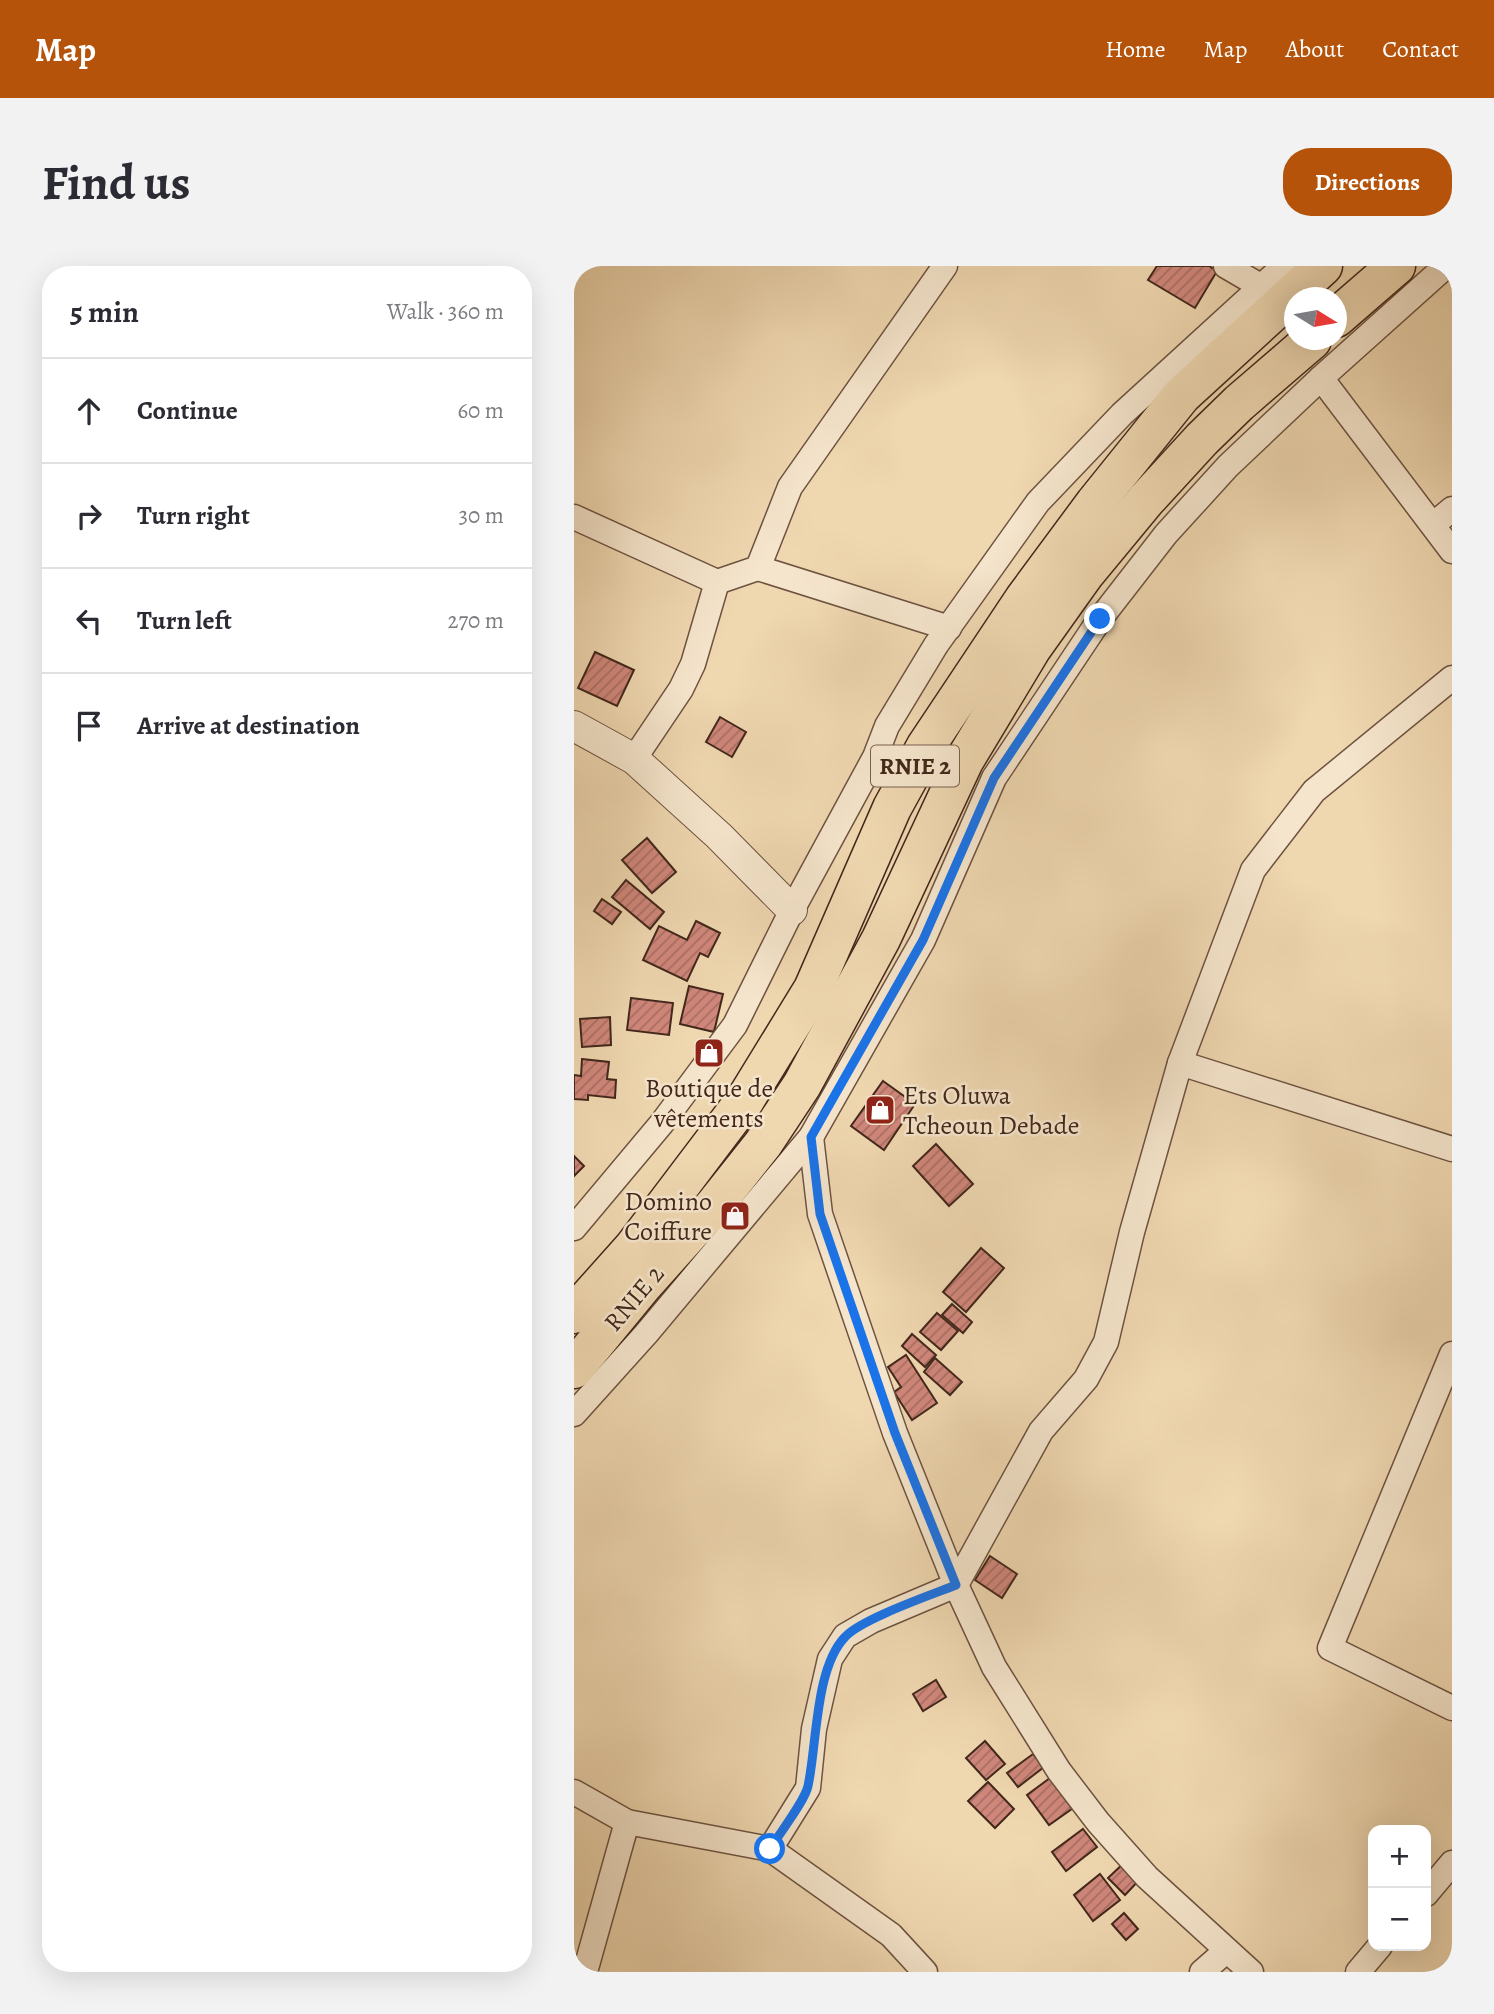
<!DOCTYPE html>
<meta charset="utf-8">
<style>
:root{--surface:#fff;--page:#f2f2f3;--text:#2b2b33;--muted:#7c7c81;--line:#e1e1e2;--accent:#b45309}
body{margin:0;font-family:Alegreya,serif;background:var(--page);color:var(--text)}
.controls{position:absolute;right:21px;bottom:21px;display:grid;overflow:hidden;border-radius:14px;box-shadow:0 7px 28px #0002}
.controls button{width:63px;height:63px;display:grid;place-items:center;padding:0;border:0;border-bottom:2px solid var(--line);background:var(--surface);color:var(--text);font:35px sans-serif}
.compass{position:absolute;left:710px;top:21px;width:63px;height:63px;border-radius:50%;background:var(--surface);box-shadow:0 7px 28px #0002;rotate:101deg}
.stop{position:absolute;width:21px;height:21px;margin:-16px;border:5px solid #1a73e8;border-radius:50%;background:#fff}
.stop.end{background:#1a73e8;border-color:#fff;box-shadow:0 2px 7px #0008}
.list{margin:0;padding:0;list-style:none}
h2{display:flex;justify-content:space-between;align-items:center;height:91px;margin:0;padding:0 28px;font-size:30px}
h2 small{font-size:23px;font-weight:400;color:var(--muted)}
.list li{display:grid;grid-template-columns:46px 1fr auto;gap:21px;align-items:center;box-sizing:border-box;height:105px;padding:0 28px;border-top:2px solid var(--line)}
.list b{display:block;font-size:26px;white-space:nowrap}
.list em{font-size:23px;font-style:normal;color:var(--muted)}
.icon{flex:none;width:38px;height:38px;fill:none;stroke:currentColor;stroke-width:2;stroke-linecap:round;stroke-linejoin:round}
.map{position:relative;flex:none;width:878px;height:1706px;overflow:hidden;border-radius:28px}
header{display:flex;align-items:center;gap:42px;box-sizing:border-box;height:98px;padding:0 35px;background:var(--accent);color:#fff}
header strong{font-size:33px}
nav{display:flex;gap:38px;margin-inline-start:auto;font-size:24px}
.intro{display:flex;align-items:center;justify-content:space-between;box-sizing:border-box;height:168px;padding:0 42px}
h1{margin:0;font-size:49px}
.button{padding:18px 32px;border-radius:28px;background:var(--accent);color:#fff;font-size:24px;font-weight:700}
main{display:flex;gap:42px;padding:0 42px}
aside{flex:1;background:var(--surface);border-radius:28px;box-shadow:0 7px 28px #0002}
.map>svg:first-child{display:block}
.building{fill:url(#building-hatch);stroke:#42271b;stroke-width:2}
.lines{fill:none;stroke-linecap:round;stroke-linejoin:round}
.minor-casing{stroke:#6d5340;stroke-width:27}
.tertiary-casing{stroke:#6d5340;stroke-width:32}
.trunk-casing{stroke:#42271b;stroke-width:41}
.minor{stroke:#f5e5cc;stroke-width:24}
.tertiary{stroke:#f5e5cc;stroke-width:30}
.trunk{stroke:#efd7b0;stroke-width:38}
.route{stroke:#1a73e8;stroke-width:9}
.labels{text-anchor:middle;dominant-baseline:central;stroke-width:5;stroke-linejoin:round;paint-order:stroke}
.shield{fill:#f5e5cc;stroke:#786050;stroke-width:2}
.shield-label{font-size:24px;font-weight:bold;fill:#42271b}
.poi-label{font-size:26px;fill:#42271b;stroke:#f5e5cc}
.street-label{font-size:26px;fill:#42271b;stroke:#f5e5cc}
</style>
<header>
<strong>Map</strong>
<nav><a>Home</a><a>Map</a><a>About</a><a>Contact</a></nav>
</header>
<div class="intro"><h1>Find us</h1><a class="button">Directions</a></div>
<main>
<aside>
<h2>5 min<small>Walk · 360 m</small></h2>
<ul class="list">
<li><svg class="icon" aria-label="ahead" viewBox="0 0 24 24"><path d="M12 20V5M6 11l6-6 6 6"/></svg><div><b>Continue</b></div><em>60 m</em></li>
<li><svg class="icon" aria-label="right" viewBox="0 0 24 24"><path d="M7 20v-9h11M14 6l5 5-5 5"/></svg><div><b>Turn right</b></div><em>30 m</em></li>
<li><svg class="icon" aria-label="left" viewBox="0 0 24 24"><path d="M17 20v-9H6M10 6l-5 5 5 5"/></svg><div><b>Turn left</b></div><em>270 m</em></li>
<li><svg class="icon" aria-label="arrive" viewBox="0 0 24 24"><path d="M6 21V4h12l-3 4 3 4H6"/></svg><div><b>Arrive at destination</b></div></li>
</ul>
</aside>
<div class="map">
<svg width="878" height="1706" viewBox="0 0 878 1706">
<defs>
<pattern id="building-hatch" width="6" height="6" patternUnits="userSpaceOnUse" patternTransform="scale(1.75)"><rect width="6" height="6" fill="#d0877b"/><path d="M-1 1l2-2M0 6l6-6M5 7l2-2" fill="none" stroke="#aa6e64"/></pattern>
</defs>
<rect width="100%" height="100%" fill="#efd7b0"/>
<filter id="stains"><feTurbulence type="fractalNoise" baseFrequency=".00286" numOctaves="4"/><feColorMatrix values="0 0 0 0 .2 0 0 0 0 .09 0 0 0 0 .02 0 0 0 .5 -.17"/></filter>
<radialGradient id="worn" r=".72"><stop offset=".6" stop-color="#630" stop-opacity="0"/><stop offset="1" stop-color="#630" stop-opacity=".3"/></radialGradient>
<g class="building">
<path d="M583,0h52l8,5 -22,37 -47,-28z"/>
<path d="M21,386l39,18 -17,36 -39,-18z"/>
<path d="M146,451l26,15 -14,25 -26,-15z"/>
<path d="M73,572l29,34 -24,21 -30,-33z"/>
<path d="M52,614l38,32 -14,17 -38,-32z"/>
<path d="M28,633l19,13 -9,12 -18,-13z"/>
<path d="M122,655l24,12 -12,24 -8,-4 -13,28 -44,-21 16,-34 28,14z"/>
<path d="M115,720l34,8 -9,38 -34,-8z"/>
<path d="M57,732l42,5 -4,32 -42,-5z"/>
<path d="M36,751l1,28 -29,2 -2,-28z"/>
<path d="M8,793l27,3 -2,17 9,1 -1,18 -27,-3v5l-14,-1v-24l7,1z"/>
<path d="M309,815l32,23 -31,46 -33,-24z"/>
<path d="M362,878l37,40 -24,22 -36,-40z"/>
<path d="M0,890l10,10 -10,10z"/>
<path d="M407,982l23,20 -38,44 -23,-20z"/>
<path d="M378,1038l20,18 -9,11 -21,-18z"/>
<path d="M363,1047l21,18 -17,19 -21,-18z"/>
<path d="M338,1068l24,21 -11,12 -23,-21z"/>
<path d="M332,1089l31,48 -25,17 -18,-28 7,-5 -13,-20z"/>
<path d="M361,1092l27,24 -12,13 -26,-23z"/>
<path d="M416,1290l27,18 -15,24 -27,-18z"/>
<path d="M362,1414l10,17 -23,14 -10,-17z"/>
<path d="M411,1475l20,23 -19,16 -20,-22z"/>
<path d="M459,1488l11,13 -26,20 -11,-14z"/>
<path d="M480,1509l22,31 -27,19 -22,-30z"/>
<path d="M414,1516l26,27 -19,19 -27,-27z"/>
<path d="M509,1563l14,18 -31,24 -14,-19z"/>
<path d="M552,1595l16,16 -17,18 -17,-17z"/>
<path d="M526,1608l20,26 -27,21 -19,-26z"/>
<path d="M550,1647l14,16 -12,11 -14,-16z"/>
</g>
<g class="lines">
<g class="minor-casing">
<g id="minor">
<path d="M652,0l36,21"/>
<path d="M747,112l131,173"/>
<path d="M0,251l143,65"/>
<path d="M859,259l19,-16"/>
<path d="M184,302l191,60"/>
<path d="M60,493l47,-70 12,-25 24,-82 41,-14 32,-81 155,-221"/>
<path d="M606,797l272,86"/>
<path d="M237,871l9,77 75,219 61,152 38,82 65,104 39,51 49,55 104,95"/>
<path d="M0,962l88,-105 73,-98 57,-115 83,-153 12,-31 49,-81 102,-143 84,-88 162,-148"/>
<path d="M878,1088l-122,294 122,60"/>
<path d="M0,1148l72,-80 165,-197 112,-197 71,-162 106,-159 66,-85 62,-68 93,-88 125,-112"/>
<path d="M0,1526l53,30 143,27 121,86 34,37"/>
<path d="M196,1583l38,-61 6,-59 16,-70 15,-23 26,-15 85,-36 85,-154 45,-52 20,-37 26,-110 48,-169 73,-193 61,-79 138,-113"/>
<path d="M852,1628l26,-31"/>
<path d="M11,1706l42,-150"/>
<path d="M628,1706l24,-21"/>
<path d="M784,1706l22,-26"/>
</g>
</g>
<g class="tertiary-casing">
<path id="tertiary" d="M0,460l60,33 85,77 73,74"/>
</g>
<g class="trunk-casing">
<g id="trunk">
<path d="M762,52l60,-52"/>
<path d="M0,1048l59,-66 112,-148 68,-111 79,-181 34,-62 98,-147 71,-96 87,-108 141,-129"/>
<path d="M0,1103l70,-85 69,-77 50,-63 39,-59 79,-146 83,-178 68,-113 52,-73 62,-75 56,-61 37,-36 73,-63"/>
</g>
</g>
<use href="#minor" class="minor"/>
<use href="#tertiary" class="tertiary"/>
<use href="#trunk" class="trunk"/>
</g>
<g class="lines">
<path class="route" d="M196,1583c9,-15 35,-48 38,-63 9,-41 7,-118 37,-149 16,-18 86,-42 111,-52l-61,-152 -75,-219 -9,-77 112,-197 71,-162 106,-159"/>
</g>
<defs>
<g id="shop-square" transform="scale(1.575)"><rect x="-9" y="-9" width="18" height="18" rx="4" fill="#8f2418" stroke="#f5e5cc"/><path d="M-5-2.5h2.3a2.7 3.5 0 0 1 5.4 0H5L5.5 6h-11ZM-1.5-2.5h3a1.5 2.3 0 0 0-3 0Z" fill="#fff"/></g>
</defs>
<g fill-rule="evenodd">
<use href="#shop-square" x="135" y="787"/>
<use href="#shop-square" x="306" y="844"/>
<use href="#shop-square" x="161" y="950"/>
</g>
<g class="labels">
<rect class="shield" x="297" y="479.5" width="88" height="41" rx="5"/>
<g class="shield-label">
<text x="341" y="500">RNIE 2</text>
</g>
<g class="poi-label">
<text x="135" y="822">Boutique de<tspan x="135" dy="30">vêtements</tspan></text>
<text x="329" y="829" text-anchor="start">Ets Oluwa<tspan x="329" dy="30">Tcheoun Debade</tspan></text>
<text x="138" y="935" text-anchor="end">Domino<tspan x="138" dy="30">Coiffure</tspan></text>
</g>
<g class="street-label">
<text transform="translate(60 1032) rotate(-50)">RNIE 2</text>
</g>
</g>
<rect width="100%" height="100%" filter="url(#stains)"/>
<rect width="100%" height="100%" fill="url(#worn)"/>
</svg>
<div class="controls">
<button>+</button>
<button>−</button>
</div>
<svg class="compass" viewBox="-18 -18 36 36"><path d="M0-13l5 13h-10z" fill="#e53935"/><path d="M0 13l5-13h-10z" fill="#7c7c81"/></svg>
<div class="stop" style="left:196px;top:1583px"></div>
<div class="stop end" style="left:526px;top:353px"></div>
</div>
</main>
